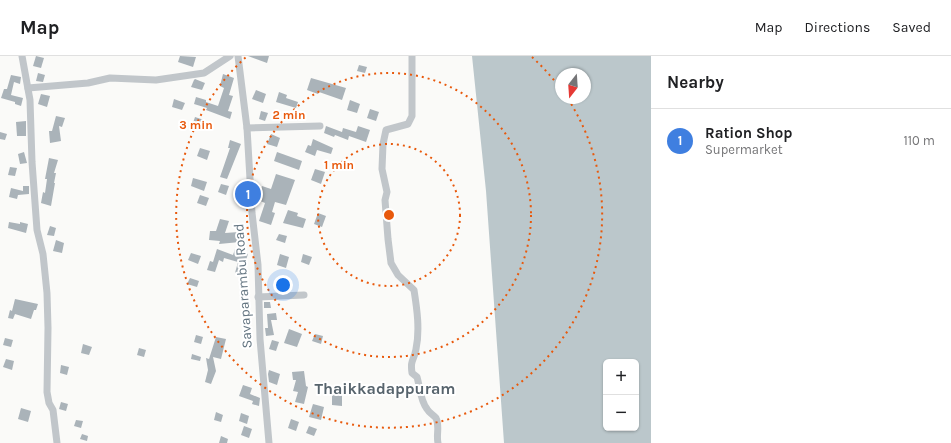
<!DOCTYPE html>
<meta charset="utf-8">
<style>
:root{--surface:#fff;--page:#f2f2f2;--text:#202124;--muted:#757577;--line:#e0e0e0;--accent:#b45309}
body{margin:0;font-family:Karla,sans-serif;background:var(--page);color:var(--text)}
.controls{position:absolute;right:12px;bottom:12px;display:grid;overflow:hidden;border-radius:6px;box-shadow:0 1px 3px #0004}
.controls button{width:36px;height:36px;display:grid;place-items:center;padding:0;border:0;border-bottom:1px solid var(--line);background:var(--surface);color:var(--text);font:20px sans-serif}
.compass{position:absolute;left:555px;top:12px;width:36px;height:36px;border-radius:50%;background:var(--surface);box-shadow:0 1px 3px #0004;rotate:197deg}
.you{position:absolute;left:283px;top:229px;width:14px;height:14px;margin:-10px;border:3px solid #fff;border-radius:50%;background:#1a73e8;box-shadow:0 0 0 6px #1a73e833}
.badge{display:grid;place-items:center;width:26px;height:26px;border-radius:50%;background:var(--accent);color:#fff;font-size:13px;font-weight:700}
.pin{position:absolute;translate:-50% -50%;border:2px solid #fff;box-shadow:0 1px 4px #0006}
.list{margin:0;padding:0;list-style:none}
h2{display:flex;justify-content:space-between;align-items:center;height:52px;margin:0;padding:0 16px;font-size:17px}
h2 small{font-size:13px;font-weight:400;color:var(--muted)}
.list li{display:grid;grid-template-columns:26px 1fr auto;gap:12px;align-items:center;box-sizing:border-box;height:64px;padding:0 16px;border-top:1px solid var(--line)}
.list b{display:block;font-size:15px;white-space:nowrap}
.list p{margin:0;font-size:13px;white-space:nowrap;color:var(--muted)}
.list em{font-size:13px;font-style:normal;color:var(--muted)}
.map{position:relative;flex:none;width:651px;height:387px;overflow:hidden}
header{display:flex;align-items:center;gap:24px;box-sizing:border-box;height:56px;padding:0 20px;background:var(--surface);border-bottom:1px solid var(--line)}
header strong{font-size:19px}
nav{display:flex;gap:22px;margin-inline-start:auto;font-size:14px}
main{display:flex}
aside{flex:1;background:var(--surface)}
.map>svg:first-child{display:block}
.water{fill:#bbc7cb;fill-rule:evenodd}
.building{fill:#aab3b9}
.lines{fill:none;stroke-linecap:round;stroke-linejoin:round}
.minor{stroke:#c1c6ca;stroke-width:7}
.ring{fill:none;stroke:#e8590c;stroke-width:2;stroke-dasharray:2 4}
.labels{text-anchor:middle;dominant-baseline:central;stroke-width:4;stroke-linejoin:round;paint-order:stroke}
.street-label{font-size:14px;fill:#657682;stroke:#fff}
.quarter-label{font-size:16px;font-weight:bold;fill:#57646d;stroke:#fff}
.centre{fill:#e8590c;stroke:#fff;stroke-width:2}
.ring-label{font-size:12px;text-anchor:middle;font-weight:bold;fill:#e8590c;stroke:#fff;stroke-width:4;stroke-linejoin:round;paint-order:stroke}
</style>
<header>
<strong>Map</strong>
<nav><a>Map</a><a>Directions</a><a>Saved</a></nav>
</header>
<main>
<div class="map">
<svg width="651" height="387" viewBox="0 0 651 387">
<rect width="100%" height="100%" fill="#fafaf8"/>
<path class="water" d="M472,0h179v387h-147l-18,-252zM561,18h24v24h-24zM606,306h30v66h-30z"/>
<g class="building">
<path d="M36,0l8,2 -3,10 -8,-2z"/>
<path d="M180,0l16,1 -3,10 -15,-5z"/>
<path d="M248,0h21l-2,7z"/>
<path d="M359,9l8,2 -2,6 -8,-2z"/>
<path d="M38,17l7,2 -2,7 -7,-1z"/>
<path d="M223,18l11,4 -5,17 4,1 -5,15 4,1 -2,7 -24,-9 1,-2 -13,-4 2,-7 10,3v2l12,4 6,-18 -4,-2z"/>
<path d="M11,19l10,2 -1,7 -6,-2 -3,13 12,3 -2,8 -6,-2v-2l-14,-4 3,-9h3z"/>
<path d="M311,22l35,10 -4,12 -23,-8 -1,2 -11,-4z"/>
<path d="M195,23l10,4 -3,7 -11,-3 3,-7z"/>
<path d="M256,34l10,4 -3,9 -11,-4z"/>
<path d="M279,36l8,3 -1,3 12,4 -2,6 -20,-6z"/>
<path d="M41,38l9,2 -3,11 -9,-3z"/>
<path d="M174,43l11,4 -3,7 -10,-3z"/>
<path d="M350,44l10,4 -3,9 -10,-3z"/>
<path d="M370,53l9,3 -3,9 -9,-3z"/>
<path d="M261,55l7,2 -3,8 -6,-2z"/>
<path d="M294,57l6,2 -3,6 -5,-2z"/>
<path d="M56,60l9,2 -3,9 -3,-1 2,15 -11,2 -1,-12h3z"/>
<path d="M195,61l9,3 -3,9 -9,-3z"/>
<path d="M26,65v15h-9l-1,-14z"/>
<path d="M326,70l16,6 1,-4 13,4 2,-6 12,4 -4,12 -17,-6 -1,4 -13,-5 -1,2 -10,-4z"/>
<path d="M0,76l7,2 -2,6 -5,-1z"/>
<path d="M271,78l9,4 -3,9 -10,-3z"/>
<path d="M313,83l20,9 -2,6 -14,-4 -2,6 -10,-4 3,-7 3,1z"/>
<path d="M230,84l11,4 -14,35 -7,-2 10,-29h-2z"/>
<path d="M200,92l10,3 -3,9 -10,-4z"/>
<path d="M24,96l3,11 -7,1 -2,-10z"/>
<path d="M277,96l25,9 -3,9 -25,-9z"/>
<path d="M49,102l9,2 -4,13h2l-2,10h1l-4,23 -10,-3 2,-11 2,1 2,-14h-2z"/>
<path d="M10,111l7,1 -2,8 -7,-1z"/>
<path d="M315,113l10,3 -4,12 -10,-4z"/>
<path d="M276,118l19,6 -9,25 -11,-3 -3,10 3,1 -4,12 -12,-4 6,-18 -7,-3 4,-14 9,3z"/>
<path d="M193,122l14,4 -3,9 -13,-5z"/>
<path d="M221,128l8,2 -3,9 -8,-3z"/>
<path d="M23,130h6v8l-11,1 -1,4 -8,-2 2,-9 12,3z"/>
<path d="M200,139l9,3 -3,8 -9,-3z"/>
<path d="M288,154l10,3 -1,3 9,3 -3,9 -20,-5z"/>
<path d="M318,157l8,3 -4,11 -8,-3z"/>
<path d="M220,163l9,2 -4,12 14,-1 1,10 -21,2 1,-3 -11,-1 1,-9h6z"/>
<path d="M9,166l11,2v-2l8,2 -2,9 -18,-5z"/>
<path d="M50,170l6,2 -2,8 -7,-1z"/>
<path d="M279,178l8,2 -2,7 -9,-3z"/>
<path d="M56,184l8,3 -2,10 -9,-2z"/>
<path d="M217,193l16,6 2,-6 13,5 -5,15 4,2 -2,6 -10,-4 3,-11 -14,-4 -1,4 -4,-2 -4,12 -8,-2 3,-9 3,1z"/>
<path d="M191,197l10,3 -3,8 -10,-4z"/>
<path d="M280,198l9,3 -3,11 -9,-3z"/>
<path d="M303,198l9,3 -3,8 -8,-3z"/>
<path d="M190,222l9,3 -2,6 -10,-3z"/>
<path d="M15,243l23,5 -2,6h-2l-3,9 -16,-5 -2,5 -5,-1 2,-8 2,1z"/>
<path d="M264,246h6l1,6h-7z"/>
<path d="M276,257l1,7h-6l3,15 -8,1 -1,-8h3l-1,-14z"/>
<path d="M289,273l13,5 -5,13 -13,-4z"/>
<path d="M315,278l8,2 -2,8 -9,-3z"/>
<path d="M196,279l7,2 -2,7 -7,-2z"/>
<path d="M216,281l10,2 -5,20 -8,-2 3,14 -5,13 -6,-2 3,-12 -2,-12 3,1z"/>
<path d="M5,282l8,2 -2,7 -8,-2z"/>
<path d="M272,284l7,2 -3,9 -7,-2z"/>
<path d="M83,288l9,3 -3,8 -8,-2z"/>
<path d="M139,292l7,2 -2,7 -7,-2z"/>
<path d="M192,298l9,3 -1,4 -9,-2z"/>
<path d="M6,303l8,2 -2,9 -9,-3z"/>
<path d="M61,309l8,2 -2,8 -7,-2z"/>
<path d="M269,314l11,4 -3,11 -8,-3 -1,-8z"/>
<path d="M304,315l2,15 2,1 -4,17 -9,-2 3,-10 -5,-1 3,-11h-3l-1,-8z"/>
<path d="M243,329l9,3 -2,6 10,4 -1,8 -7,-2 1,-3 -14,-5z"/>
<path d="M332,337h10v13l-10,-1z"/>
<path d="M61,346l7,2 -2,7 -7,-2z"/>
<path d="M313,348l11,3 -3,13 -12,-3z"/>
<path d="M21,352l10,3 -3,11 -10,-3z"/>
<path d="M216,356l7,3 -2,7 -7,-2z"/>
<path d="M241,357l8,3 -2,8 -8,-3z"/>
<path d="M291,363l8,3 -3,9 -8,-3z"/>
<path d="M76,364l7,1 -2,7 -7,-2z"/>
<path d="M244,370l8,3 -3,9 -8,-3z"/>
<path d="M309,370l8,3 -3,7 -8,-3z"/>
<path d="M82,378l6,2 -1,5 -7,-2z"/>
<path d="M221,380l7,3 -1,4h-8z"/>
</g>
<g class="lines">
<g class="minor">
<path d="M22,0l8,44 2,62 5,68 6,24 4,39 1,35 -1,64 2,11 4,7 4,33"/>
<path d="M238,0l9,72 5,85 6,52 2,74 9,104"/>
<path d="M412,0v60l-4,8 -22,6 -3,14 -1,25 5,23 -2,8 3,39 3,24 7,12 16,15c3,19 6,40 2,59 -2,12 -6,10 -4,24l5,4c3,10 3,23 10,32 2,4 7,6 9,9 4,8 0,17 2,25"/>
<path d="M28,32l60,-5 22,-5 46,2 48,-7 26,-17"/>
<path d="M247,72l73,-2"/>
<path d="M258,241l46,-2"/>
</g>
</g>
<g class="ring">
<circle cx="389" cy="159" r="71"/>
<circle cx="389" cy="159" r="142"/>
<path d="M532 1A213 213 0 0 1 560 32M568 43A213 213 0 1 1 246 1"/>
</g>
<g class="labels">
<g class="street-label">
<text transform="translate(243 230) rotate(-94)">Savaparambu Road</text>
</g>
<g class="quarter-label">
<text x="385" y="332">Thaikkadappuram</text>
</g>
</g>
<circle cx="389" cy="159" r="6" class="centre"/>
<g class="ring-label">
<text x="289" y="63">2 min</text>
<text x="196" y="73">3 min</text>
<text x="339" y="113">1 min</text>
</g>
</svg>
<div class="controls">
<button>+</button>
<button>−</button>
</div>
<svg class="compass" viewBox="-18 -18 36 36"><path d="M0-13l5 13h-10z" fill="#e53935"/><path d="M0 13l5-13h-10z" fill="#757577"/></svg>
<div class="you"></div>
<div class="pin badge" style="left:248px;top:138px;background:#3f7fe0">1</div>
</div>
<aside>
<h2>Nearby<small></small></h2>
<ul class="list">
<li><span class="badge" style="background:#3f7fe0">1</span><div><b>Ration Shop</b><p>Supermarket</p></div><em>110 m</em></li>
</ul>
</aside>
</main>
